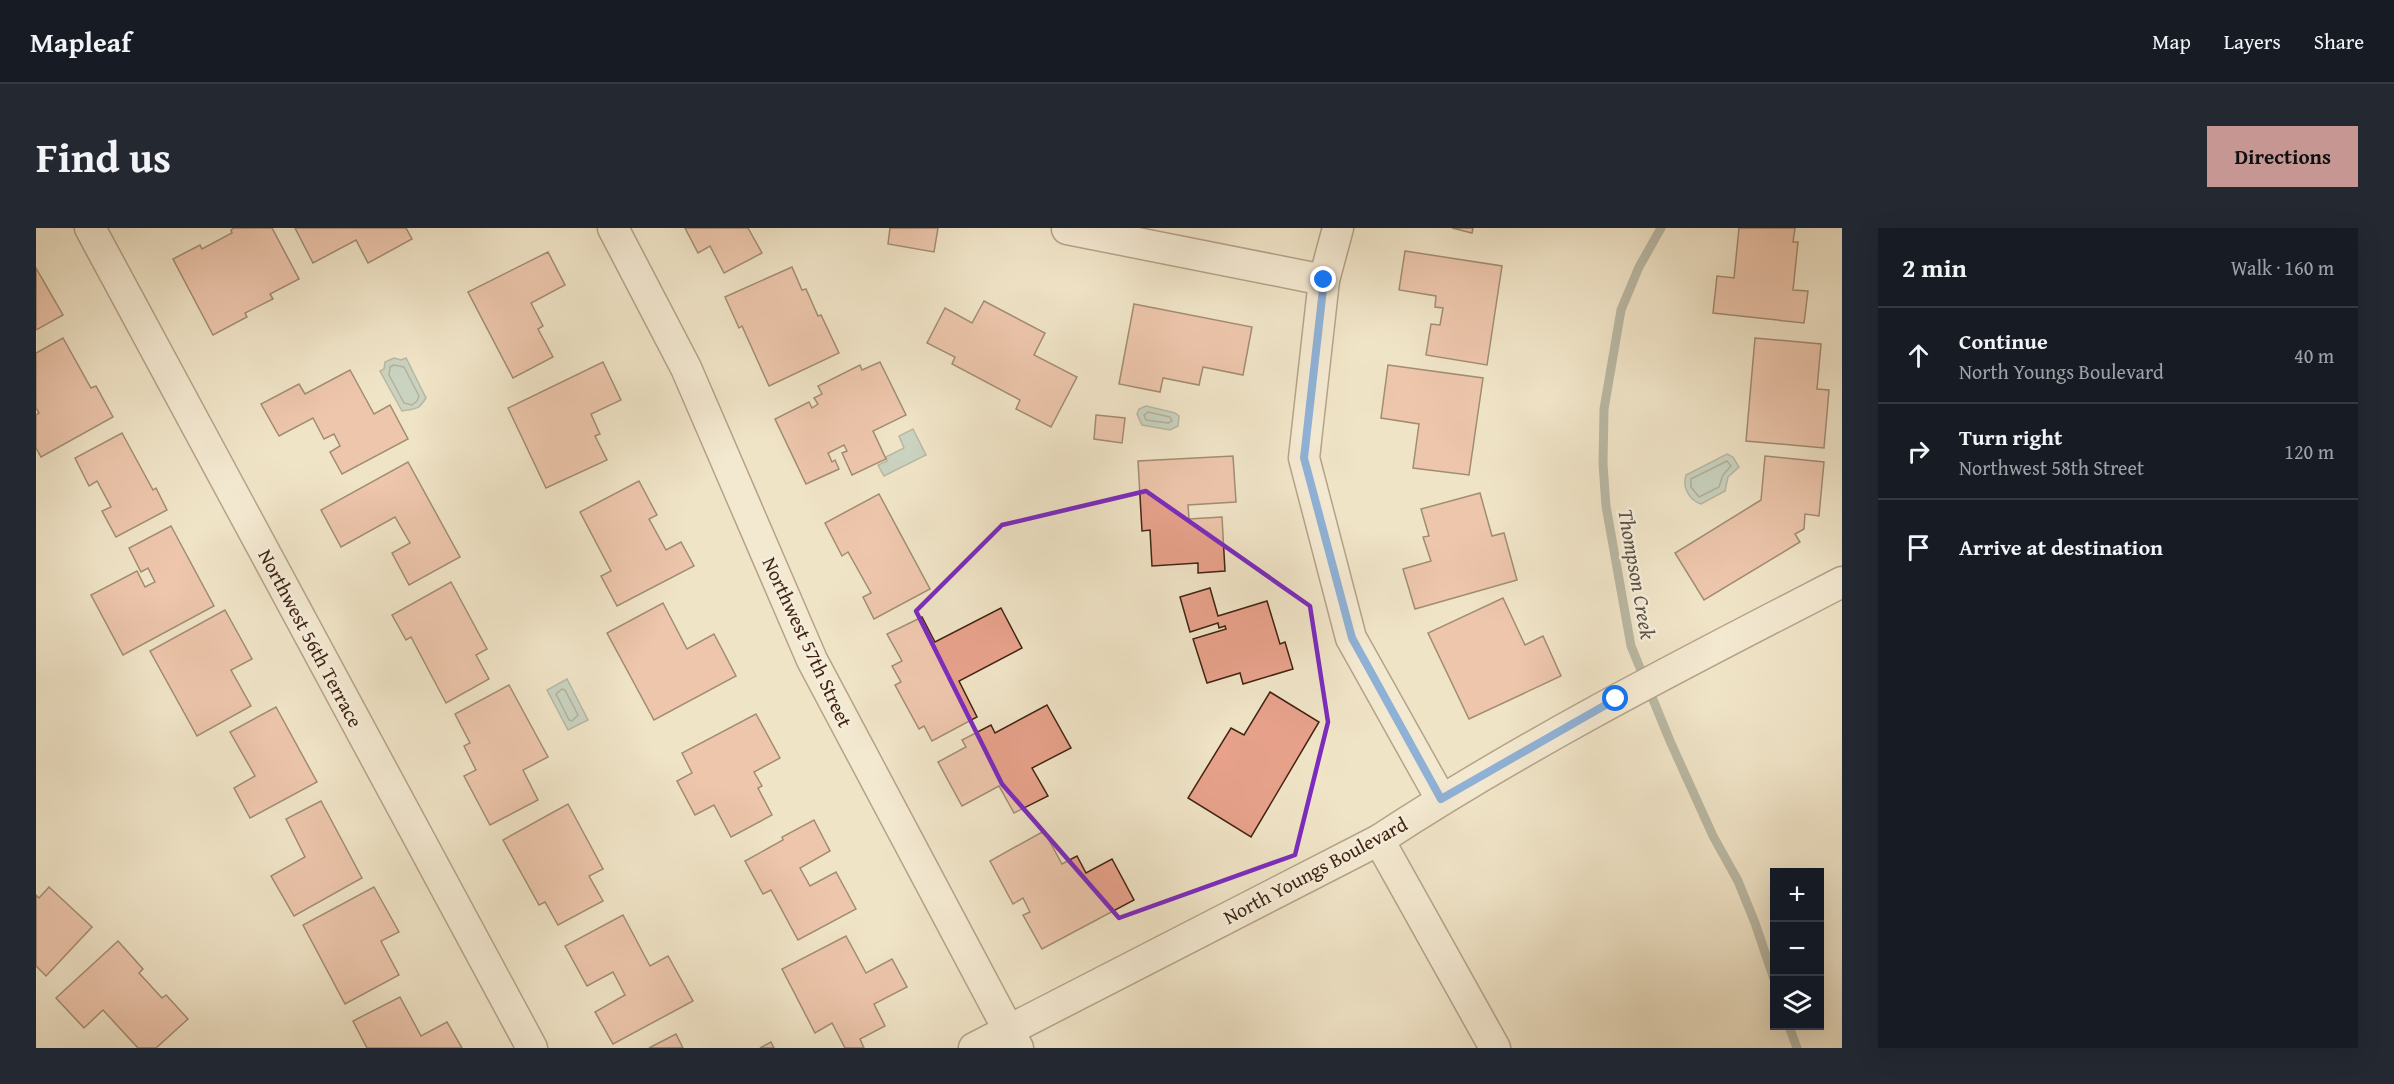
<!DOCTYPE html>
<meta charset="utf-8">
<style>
:root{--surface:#171b24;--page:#242831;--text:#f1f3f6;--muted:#9ea1a6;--line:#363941;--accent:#c59692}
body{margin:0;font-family:"Gentium Book Plus",serif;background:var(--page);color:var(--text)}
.controls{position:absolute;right:18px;bottom:18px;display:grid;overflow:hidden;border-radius:0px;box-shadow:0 6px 24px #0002}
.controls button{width:54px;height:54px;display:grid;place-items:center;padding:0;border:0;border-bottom:2px solid var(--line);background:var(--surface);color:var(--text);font:30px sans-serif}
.stop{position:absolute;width:18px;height:18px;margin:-14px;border:4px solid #1a73e8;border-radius:50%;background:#fff}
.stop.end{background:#1a73e8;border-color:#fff;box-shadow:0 2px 6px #0008}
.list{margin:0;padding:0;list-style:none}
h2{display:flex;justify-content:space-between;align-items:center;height:78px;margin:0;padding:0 24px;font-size:26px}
h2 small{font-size:20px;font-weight:400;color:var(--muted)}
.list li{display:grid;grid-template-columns:39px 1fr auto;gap:18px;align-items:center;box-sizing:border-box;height:96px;padding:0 24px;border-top:2px solid var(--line)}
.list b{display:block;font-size:22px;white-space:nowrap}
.list p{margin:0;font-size:20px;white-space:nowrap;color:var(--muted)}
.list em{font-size:20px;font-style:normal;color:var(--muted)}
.icon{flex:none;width:33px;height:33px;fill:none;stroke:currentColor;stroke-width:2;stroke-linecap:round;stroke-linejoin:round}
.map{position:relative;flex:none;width:1806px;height:820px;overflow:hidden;border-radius:0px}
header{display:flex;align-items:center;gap:36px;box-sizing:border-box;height:84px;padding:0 30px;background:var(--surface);border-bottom:2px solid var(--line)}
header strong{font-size:28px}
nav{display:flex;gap:33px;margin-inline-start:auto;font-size:21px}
.intro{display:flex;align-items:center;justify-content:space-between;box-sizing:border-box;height:144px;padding:0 36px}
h1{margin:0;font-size:42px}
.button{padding:15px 27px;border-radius:0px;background:var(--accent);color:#111;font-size:21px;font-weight:700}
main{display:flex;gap:36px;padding:0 36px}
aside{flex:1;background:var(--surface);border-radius:0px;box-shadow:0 6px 24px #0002}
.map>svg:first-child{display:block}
.water{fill:#9abeb8;stroke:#778075;stroke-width:1.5}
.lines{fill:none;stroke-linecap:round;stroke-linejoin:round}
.shore{stroke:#6e7164;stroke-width:1.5}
.stream{stroke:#778075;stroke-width:9}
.building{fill:#e8a28c;stroke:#422410;stroke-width:1.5}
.minor-casing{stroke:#6e543e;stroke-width:33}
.minor{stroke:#f5eddb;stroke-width:30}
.route{stroke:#1a73e8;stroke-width:8}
.marked{fill:none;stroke:#7b2cbf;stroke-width:4.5;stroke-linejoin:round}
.labels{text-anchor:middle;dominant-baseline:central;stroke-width:5;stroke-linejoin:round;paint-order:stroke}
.street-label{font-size:20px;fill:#422410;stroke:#f5eddb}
.water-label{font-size:21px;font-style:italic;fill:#5c5242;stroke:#f5eddb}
</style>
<header>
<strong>Mapleaf</strong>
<nav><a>Map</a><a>Layers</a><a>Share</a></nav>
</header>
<div class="intro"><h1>Find us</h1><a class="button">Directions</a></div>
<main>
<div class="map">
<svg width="1806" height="820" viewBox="0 0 1806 820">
<rect width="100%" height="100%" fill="#f0e4c7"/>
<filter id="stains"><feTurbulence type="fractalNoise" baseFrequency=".00333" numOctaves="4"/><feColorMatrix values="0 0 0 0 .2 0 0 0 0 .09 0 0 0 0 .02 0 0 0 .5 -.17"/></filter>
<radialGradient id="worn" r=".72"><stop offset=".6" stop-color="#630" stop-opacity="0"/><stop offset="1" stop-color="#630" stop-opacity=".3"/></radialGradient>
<g class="water">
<path d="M358,130l7,2 5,-2 20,40c-9,14 -11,10 -24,13l-22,-40 4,-2 1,-7z"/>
<path d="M1110,178l29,7 4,3 -1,10 -8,4 -28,-5 -5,-11 2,-5z"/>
<path d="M877,201l13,26 -42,21 -6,-11 9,-4 -1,-4 18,-9 -5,-12z"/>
<path d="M1691,226l6,3 6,10 -11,10 -3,14 -24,13c-12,-4 -19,-17 -15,-29z"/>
<path d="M531,451l21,41 -20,10 -21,-40z"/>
</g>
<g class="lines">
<g class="shore">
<path d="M358,137l10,2 15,29 -2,5 -5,4 -8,-2 -15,-28 1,-8z"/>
<path d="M1112,184l22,5 2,4 -4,2 -22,-3 -2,-5z"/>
<path d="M1691,233l4,5 -8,9 -4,12 -20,10 -8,-10v-8z"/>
<path d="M526,461l3,1 13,25 -6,6 -3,-1 -13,-26z"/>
</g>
<g class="stream">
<path d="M1625,0l-22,39 -18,43 -17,99 -1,55 3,42 25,140 39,95 43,95 25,45 17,42 19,56"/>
<path d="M1753,798l8,22"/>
</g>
</g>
<g class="building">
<path d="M198,0h38l27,51 -29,15 3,5 -28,14 2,4 -34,18 -40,-76 27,-14 2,4 30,-16 -1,-3z"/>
<path d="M259,0h111l6,11 -44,24 -12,-23 -43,23z"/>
<path d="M649,0h63l14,25 -38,20 -14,-27 -12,7z"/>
<path d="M854,0h48l-4,24 -46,-8z"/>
<path d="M1416,0h21l-1,5z"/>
<path d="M1703,0h56l-2,14h5l-5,48 15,1 -4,32 -91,-10 4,-37 17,2z"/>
<path d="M1369,23l97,15 -15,99 -61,-10 5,-31 9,1 3,-17 -8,-1 1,-11 -37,-6z"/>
<path d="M512,24l17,33 -34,18 12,23 -5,3 15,28 -40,21 -45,-86z"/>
<path d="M756,39l10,23 4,-1 12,27 3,-1 18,38 -70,33 -27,-60 -3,2 -14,-31z"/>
<path d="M0,40l27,47 -27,15z"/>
<path d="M948,73l61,32 -11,22 43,22 -26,50 -35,-18 4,-9 -68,-36 3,-7 -28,-14 18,-35 27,15z"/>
<path d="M1098,76l118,23 -9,48 -40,-8 -4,18 -36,-7 -3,14 -41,-8z"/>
<path d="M27,110l28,50 5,-2 17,31 -72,40 -5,-9v-33l3,-2 -3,-5v-55z"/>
<path d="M1719,110l66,6 -4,45 12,1 -5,58 -78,-7z"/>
<path d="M567,134l18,38 -30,14 9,20 -5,2 12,24 -61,28 -38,-80z"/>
<path d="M844,134l26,53 -33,16 13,28 -34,16 -10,-22 5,-2 -3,-6 -16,8 4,9 3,-2 4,9 -33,15 -31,-65 34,-17 3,6 6,-4 -4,-6 8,-4 -4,-8 42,-21 2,5z"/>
<path d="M1352,137l95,13 -14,97 -56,-7 6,-44 -38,-6z"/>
<path d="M314,142l24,44 16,-9 18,34 -66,35 -12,-22 10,-6 -6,-12 -10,5 -11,-21 -34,18 -18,-32 38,-20 6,10z"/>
<path d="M1060,187l29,3 -3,25 -28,-4z"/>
<path d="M86,205l31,57 3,-2 11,22 -51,27 -14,-26 9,-4 -14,-26 -8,5 -14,-28z"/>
<path d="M1197,228l3,46 -48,3 1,14 33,-2 3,54 -27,2v-10l-46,3 -2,-36 -8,1 -4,-70z"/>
<path d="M1729,228l59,6 -5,54 -14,-2 -1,15 -9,5 5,8 -96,58 -29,-47 86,-53z"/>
<path d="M372,234l52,95 -51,28 -17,-32 18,-10 -15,-26 -54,30 -20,-37z"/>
<path d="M603,253l18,34 -8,4 17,31 15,-8 13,24 -77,40 -16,-30 10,-5 -31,-59z"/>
<path d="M1444,265l12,43 12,-3 13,47 -102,29 -12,-40 28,-8 -8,-24 6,-1 -8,-27z"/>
<path d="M843,266l51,95 -56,30 -11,-22 8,-4 -23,-41 -6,4 -17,-33z"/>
<path d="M135,298l43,80 -91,49 -32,-60 46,-24 8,16 10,-5 -7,-14 -7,4 -12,-24z"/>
<path d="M415,354l36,67 -11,6 13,24 -43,24 -35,-66 -5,3 -14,-25z"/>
<path d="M1174,360l8,28 49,-15 13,43 5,-2 8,27 -50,15 -3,-11 -33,10 -14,-44 33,-10 -1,-3 -6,2 -1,-5 -28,9 -10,-35z"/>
<path d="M1467,370l22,47 18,-9 18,40 -92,43 -41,-86z"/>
<path d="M627,375l24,46 27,-15 22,42 -82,44 -47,-87z"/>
<path d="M965,380l21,40 -63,33 18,36 -45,24 -8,-15 -5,3 -24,-44 6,-3 -9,-16 10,-5 -15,-27 35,-17 13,25z"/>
<path d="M189,382l27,49 -21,11 20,36 -54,30 -47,-85z"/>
<path d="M473,457l39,72 -25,13 15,30 -48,25 -26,-49 12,-6 -12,-24 6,-3 -15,-29z"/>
<path d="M1234,464l49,30 -68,115 -63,-39 43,-70 13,7z"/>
<path d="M1011,477l24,43 -39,20 16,28 -34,17 -15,-27 -37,20 -24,-44 28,-15 -4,-7 29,-15 4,8z"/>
<path d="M240,479l41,75 -67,36 -16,-30 21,-12 -25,-44z"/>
<path d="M720,486l24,44 -26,14 8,14 -4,2 14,27 -41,22 -17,-32 -19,10 -18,-34 15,-8 -10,-20z"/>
<path d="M285,573l41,77 -68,38 -23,-40 34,-19 -19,-38z"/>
<path d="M532,576l35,65 -14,7 14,25 -45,24 -13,-23 -6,3 -36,-65z"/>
<path d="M778,592l16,31 -30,17 10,18 26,-14 20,37 -58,31 -27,-50 -8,4 -18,-33 38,-21 -1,-3z"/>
<path d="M1008,603l18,33 15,-8 9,17 26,-14 22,41 -92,49 -19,-34 7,-3 -7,-14 -10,6 -23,-43z"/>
<path d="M13,659l43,40 -46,49 -10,-10v-71l3,3z"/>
<path d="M338,659l25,45 -18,9 18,34 -54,29 -42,-79z"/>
<path d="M587,687l27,51 18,-10 25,45 -80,43 -18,-32 30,-17 -12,-23 -26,14 -22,-40z"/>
<path d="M810,708l20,37 26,-14 15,28 -33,17 11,22 -25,13 4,9h-19l-13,-25 -17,10 -33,-64z"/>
<path d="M82,713l25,28 -4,4 23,25 4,-3 22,24 -32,29h-18l-35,-38 -19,18 -28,-30z"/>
<path d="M364,769l21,39 26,-14 15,26h-95l-14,-27z"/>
<path d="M640,806l7,14h-34z"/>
<path d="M735,814l3,6h-14z"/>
</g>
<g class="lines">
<g class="minor-casing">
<g id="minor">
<path d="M54,0l442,820"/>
<path d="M577,0l73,140 126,292 206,388"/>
<path d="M1302,0l-14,52 -20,178 47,180 90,161"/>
<path d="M1031,1l257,51"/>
<path d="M1343,612l116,208"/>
<path d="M938,820l405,-208c148,-97 306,-177 463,-258"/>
</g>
</g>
<use href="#minor" class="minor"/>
</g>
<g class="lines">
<path class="route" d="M1288,52l-20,178 48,180 89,161 175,-100"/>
</g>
<path d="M0 0H1806V820H0ZM1110,263l164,115 18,116 -33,133 -176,63 -117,-134 -86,-173 86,-86z" fill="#f0e4c7" fill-opacity=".55" fill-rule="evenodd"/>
<path class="marked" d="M1110,263l164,115 18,116 -33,133 -176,63 -117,-134 -86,-173 86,-86z"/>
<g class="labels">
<g class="street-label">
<text transform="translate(275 410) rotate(62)">Northwest 56th Terrace</text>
<text transform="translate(772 414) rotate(65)">Northwest 57th Street</text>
<text transform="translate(1279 642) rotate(-28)">North Youngs Boulevard</text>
</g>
<g class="water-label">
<text transform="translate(1601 346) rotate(80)">Thompson Creek</text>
</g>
</g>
<rect width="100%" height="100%" filter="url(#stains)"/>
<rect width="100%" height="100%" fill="url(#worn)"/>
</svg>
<div class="controls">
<button>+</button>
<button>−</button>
<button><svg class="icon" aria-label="layers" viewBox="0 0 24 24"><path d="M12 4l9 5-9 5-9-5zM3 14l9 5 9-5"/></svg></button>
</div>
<div class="stop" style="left:1580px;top:471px"></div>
<div class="stop end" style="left:1288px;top:52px"></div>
</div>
<aside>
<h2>2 min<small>Walk · 160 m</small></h2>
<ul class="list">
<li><svg class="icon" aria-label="ahead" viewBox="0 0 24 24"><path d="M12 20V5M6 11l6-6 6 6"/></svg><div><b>Continue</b><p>North Youngs Boulevard</p></div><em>40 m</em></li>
<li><svg class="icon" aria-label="right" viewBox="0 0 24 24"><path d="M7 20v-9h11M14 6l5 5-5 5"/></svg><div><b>Turn right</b><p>Northwest 58th Street</p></div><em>120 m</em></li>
<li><svg class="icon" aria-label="arrive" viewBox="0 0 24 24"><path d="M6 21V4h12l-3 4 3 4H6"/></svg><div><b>Arrive at destination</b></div></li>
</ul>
</aside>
</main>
